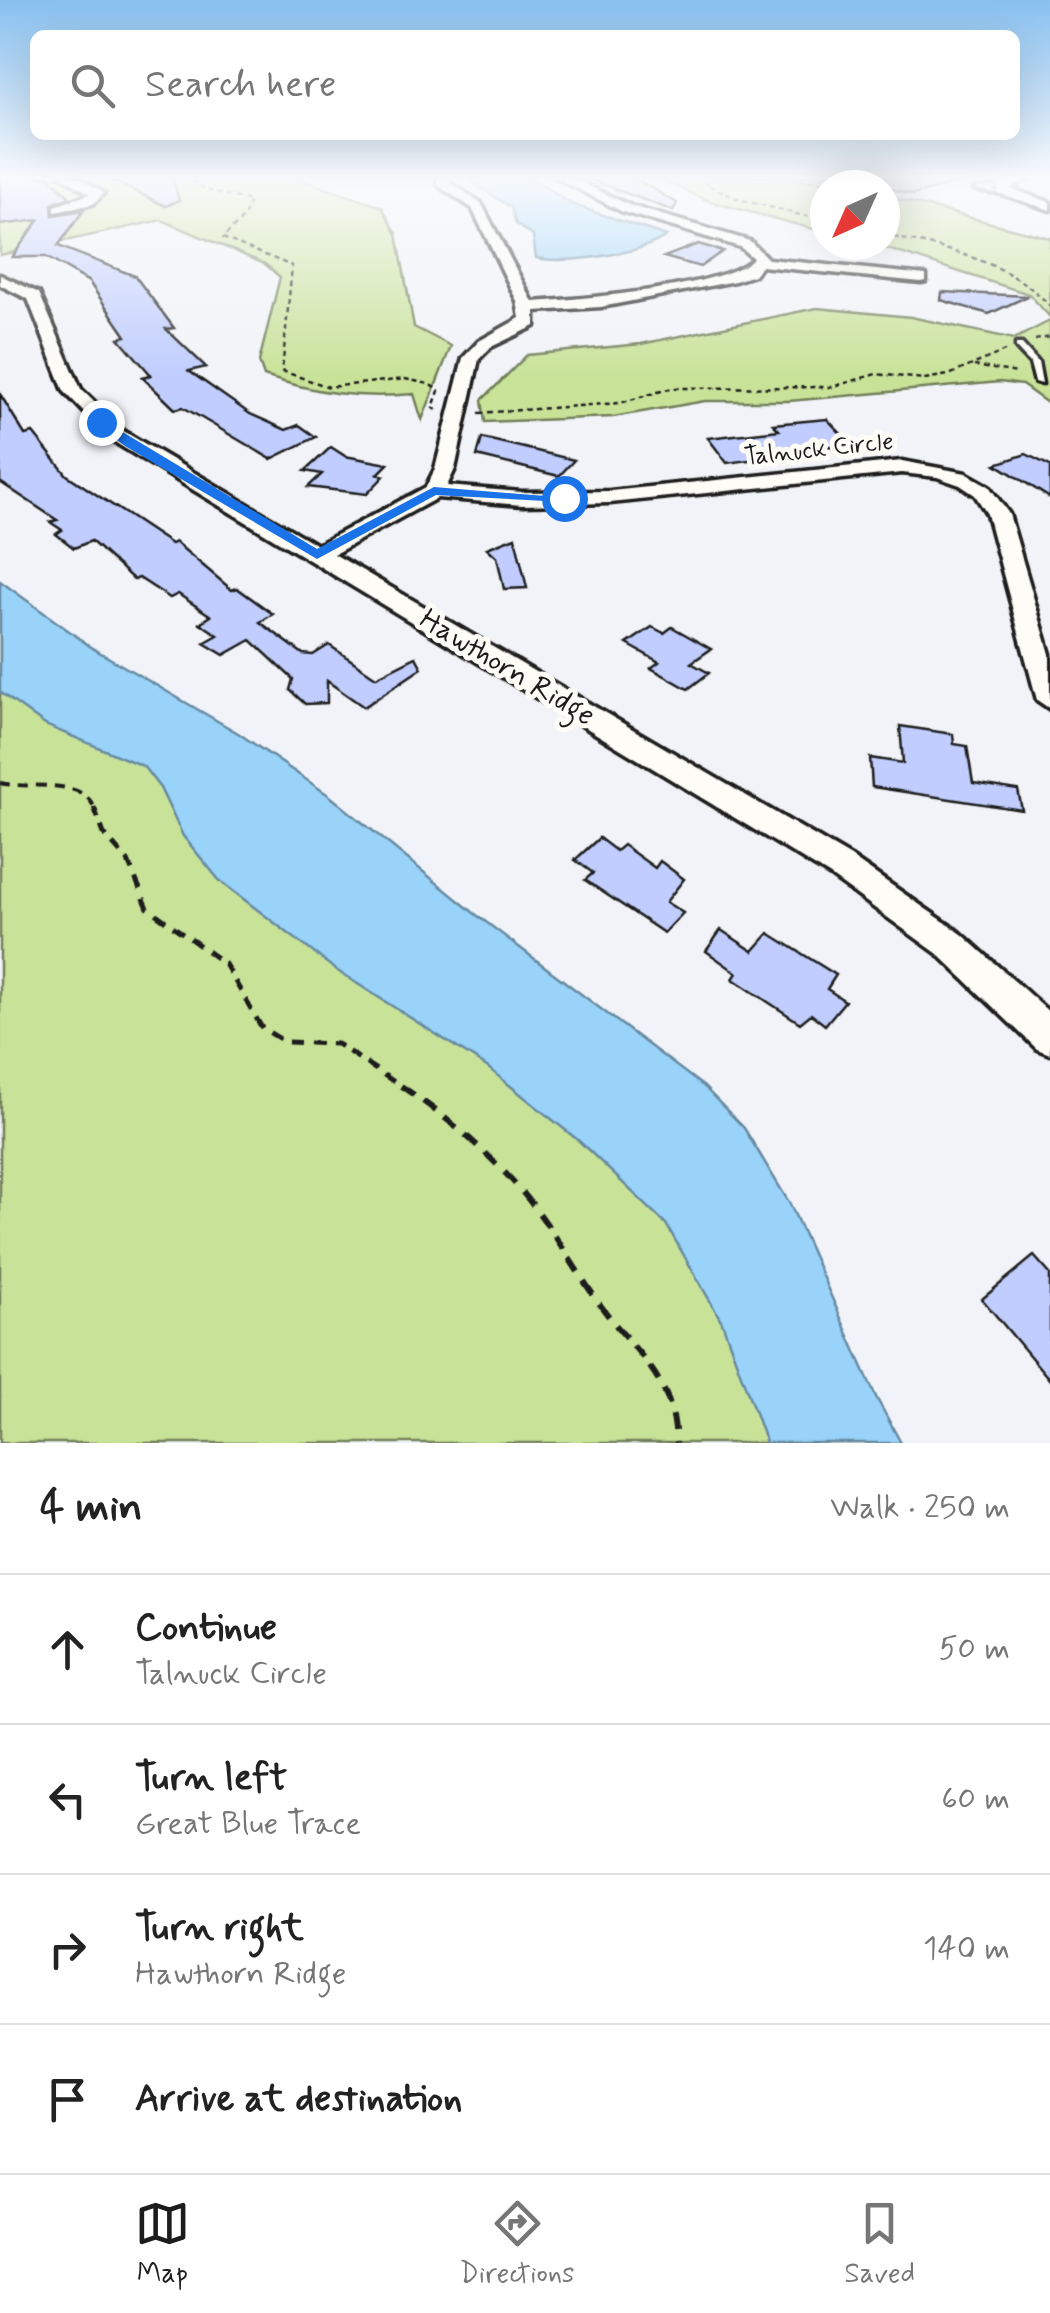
<!DOCTYPE html>
<meta charset="utf-8">
<style>
:root{--surface:#fff;--page:#f2f2f2;--text:#222;--muted:#767676;--line:#e0e0e0;--accent:#1c1c1c}
body{margin:0;font-family:Mynerve,sans-serif;background:var(--page);color:var(--text)}
.compass{position:absolute;left:810px;top:170px;width:90px;height:90px;border-radius:50%;background:var(--surface);box-shadow:0 10px 40px #0002;rotate:225deg}
.stop{position:absolute;width:30px;height:30px;margin:-22px;border:8px solid #1a73e8;border-radius:50%;background:#fff}
.stop.end{background:#1a73e8;border-color:#fff;box-shadow:0 2px 10px #0008}
.list{margin:0;padding:0;list-style:none}
h2{display:flex;justify-content:space-between;align-items:center;height:130px;margin:0;padding:0 40px;font-size:42px}
h2 small{font-size:32px;font-weight:400;color:var(--muted)}
.list li{display:grid;grid-template-columns:65px 1fr auto;gap:30px;align-items:center;box-sizing:border-box;height:150px;padding:0 40px;border-top:2px solid var(--line)}
.list b{display:block;font-size:38px;white-space:nowrap}
.list p{margin:0;font-size:32px;white-space:nowrap;color:var(--muted)}
.list em{font-size:32px;font-style:normal;color:var(--muted)}
.icon{flex:none;width:55px;height:55px;fill:none;stroke:currentColor;stroke-width:2;stroke-linecap:round;stroke-linejoin:round}
.map{position:relative;flex:none;width:1050px;height:1443px;overflow:hidden}
.search{position:absolute;background:var(--surface);box-shadow:0 10px 40px #0002;left:30px;right:30px;top:30px;height:110px;display:flex;align-items:center;gap:25px;box-sizing:border-box;padding:0 35px;border-radius:15px;color:var(--muted);font-size:38px}
.sheet{height:730px;background:var(--surface)}
nav{display:flex;justify-content:space-around;align-items:center;box-sizing:border-box;height:140px;border-top:2px solid var(--line);background:var(--surface);font-size:28px;color:var(--muted)}
nav a{display:grid;justify-items:center;gap:5px}
nav .on{color:var(--accent)}
.map>svg:first-child{display:block}
.green{fill:#c8e298;stroke:#727f5a;stroke-width:2.5}
.water{fill:#99d3f9;stroke:#678aa1;stroke-width:2.5}
.building{fill:#c0cdfe;stroke:#1c1c1c;stroke-width:2.5}
.lines{fill:none;stroke-linecap:round;stroke-linejoin:round}
.lane-casing{stroke:#1c1c1c;stroke-width:7}
.street-casing{stroke:#1c1c1c;stroke-width:7}
.path-far3{stroke:#1c1c1c;stroke-width:2.5;stroke-dasharray:5 4;stroke-linecap:butt}
.path-far2{stroke:#1c1c1c;stroke-width:4;stroke-dasharray:10 8;stroke-linecap:butt}
.path-far1{stroke:#1c1c1c;stroke-width:5;stroke-dasharray:12 9;stroke-linecap:butt}
.path{stroke:#1c1c1c;stroke-width:6;stroke-dasharray:16 11;stroke-linecap:butt}
.lane{fill:#fdfcf7;fill-rule:evenodd}
.street{fill:#fdfcf7;fill-rule:evenodd}
.route{fill:#1a73e8}
.labels{text-anchor:middle;dominant-baseline:central;stroke-width:10;stroke-linejoin:round;paint-order:stroke}
.far-street-label{font-size:25px;fill:#1c1c1c;stroke:#fdfcf7}
.street-label{font-size:30px;fill:#1c1c1c;stroke:#fdfcf7}
</style>
<div class="map">
<svg width="1050" height="1443" viewBox="0 0 1050 1443">
<rect width="100%" height="100%" fill="#f1f3f8"/>
<filter id="ink" filterUnits="userSpaceOnUse"><feTurbulence type="fractalNoise" baseFrequency=".01" numOctaves="2"/><feDisplacementMap in="SourceGraphic" scale="20" xChannelSelector="R" yChannelSelector="G"/><feConvolveMatrix kernelMatrix="1 2 1 2 8 2 1 2 1" color-interpolation-filters="sRGB"/></filter>
<g filter="url(#ink)">
<g class="green">
<path d="M0,176h290l92,31 15,27 17,93 37,19 -29,74 -8,-26c-56,5 -98,-1 -150,-18l-5,-14 21,-85 -15,-13 -103,-44 -162,35z"/>
<path d="M651,176h235l-17,9h-44v47l-113,-30z"/>
<path d="M885,196l165,42v79l-21,-23 -154,-49h10z"/>
<path d="M817,308l94,9 103,22 36,-18v84l-28,-20 -22,-3 -211,19h-84l-92,16 -128,5 -3,-22 45,-45 114,-11z"/>
<path d="M0,611l308,197 551,635h-859z"/>
</g>
<g class="water">
<path d="M473,176h55l43,28 95,32c-24,18 -101,28 -130,22l-3,-22 -17,-12 -5,-17 -38,-24z"/>
<path d="M0,581l94,68 144,84 92,63 144,117 230,174 40,41 46,76 86,193 25,46h-135l-44,-121 -56,-98 -87,-83 -92,-74 -151,-97 -116,-89 -37,-45 -23,-48 -17,-22 -98,-41 -45,-33z"/>
</g>
<g class="building">
<path d="M0,176h48l22,21 -18,7 1,11 31,-5 -26,36 77,30 39,52 -8,1 40,38 -17,4 61,43 36,16 13,-5 17,12 -45,22 -88,-52 -8,2 -33,-32 9,-2 -32,-37 7,-2 -37,-54 -43,-25h-34l27,-37 -39,5z"/>
<path d="M103,176h69l7,24 -13,6z"/>
<path d="M581,176h50l46,27 -4,8z"/>
<path d="M867,176h94l1,5 -48,14 -48,-13z"/>
<path d="M698,244l25,7 -23,16 -36,-10z"/>
<path d="M942,292l86,4 -39,18 -48,-14z"/>
<path d="M0,394l25,41 8,-2 34,42 104,69 4,-2 57,48 5,-2 36,26 -13,8 43,32 10,1 16,-10 47,32 40,-20 6,11 -58,39 -37,-26v22l-22,1 -15,-14 3,-11 -42,-39 -27,15 -20,-12 14,-8 -18,-12 11,-7 -33,-22 -8,4 -31,-20 -5,2 -43,-39 -17,7 -18,-14 6,-4 -12,-8 7,-2 -57,-38z"/>
<path d="M827,419l24,25 -76,8 4,4 -52,7 -19,-25 71,-8 -6,-6z"/>
<path d="M482,438l92,22 -15,16 -82,-20z"/>
<path d="M331,447l14,9 43,8 -10,10 6,2 -17,18 -59,-7 14,-13 -17,-3z"/>
<path d="M1026,454l24,12v32l-54,-34z"/>
<path d="M515,537l12,51 -23,1 -7,-32 -10,-9z"/>
<path d="M652,627l12,6 8,-6 39,22 -20,14 18,10 -21,16 -37,-21 8,-6 -32,-18z"/>
<path d="M900,726l53,8 1,10 13,2 6,37 45,7 4,20 -150,-23 -2,-29 33,5z"/>
<path d="M599,838l17,13 7,-6 32,23 5,-7 24,18 -18,23 17,11 -19,20 -79,-53 8,-7 -18,-13z"/>
<path d="M721,930l32,21 16,-18 67,42 -9,14 18,12 -20,24 -14,-11 -11,9 -67,-44 4,-6 -31,-22z"/>
<path d="M1034,1256l16,18v106l-68,-81z"/>
</g>
<g class="lines">
<g class="lane-casing">
<g id="lane">
<path d="M1001,185l2,3 -12,2 19,3v2l-37,-6z"/>
<path d="M1016,344h6l16,18 4,22 -7,-2 -5,-19 -14,-15z"/>
</g>
</g>
<g class="street-casing">
<g id="street">
<path d="M62,176h14l28,17 -11,11 -38,8v-6l35,-12z"/>
<path d="M436,176h12l1,6 32,21 52,99c43,-3 194,-14 220,-44l-13,-11 -117,-35 -70,-36h15l63,30 119,35 18,18 158,16v6l-5,1 -160,-16 -7,9 -19,6 -134,26 -66,4v15l-44,21 -12,12 -24,110 -8,17 75,6 88,-1 292,-30 64,12 23,13 20,28 41,140v55l-13,-9 -50,-186 -12,-19 -15,-10 -23,-8 -35,-4 -292,30 -88,2 -85,-7 -103,56 517,303 111,77 88,79v41l-13,-5 -99,-95 -109,-79 -718,-435 -47,-49 -36,-92 -28,-14v-10l39,18 42,96 44,43 192,113 109,-58 9,-18 28,-111 16,-17 41,-23 -3,-17 -45,-93 -33,-22z"/>
<path d="M1019,176h17l-27,12 41,14v8l-52,-17 2,-10z"/>
</g>
</g>
<g class="path-far3">
<path d="M185,176l22,14 43,11 -6,16 -21,21 69,28 -10,105 47,16 76,-8 24,5 10,7 -6,16 6,5"/>
<path d="M717,176l-11,8 32,15 87,22"/>
<path d="M755,176l83,7 38,-7"/>
<path d="M885,235c60,14 122,24 165,71"/>
<path d="M1035,340l15,-3"/>
<path d="M974,366l44,7"/>
<path d="M479,413l141,-10 52,-15 160,-1 44,-13 48,5 25,-4 58,-25"/>
</g>
<path class="path-far2" d="M0,783c30,7 82,-7 95,26"/>
<path class="path-far1" d="M94,807l10,27 24,27 20,47 77,56 37,64 23,14 52,2 68,45"/>
<path class="path" d="M401,1086c51,34 104,80 140,130 21,29 39,61 60,90 35,49 73,71 75,137"/>
<use href="#lane" class="lane"/>
<use href="#street" class="street"/>
</g>
</g>
<linearGradient id="sky" x2="0" y2="1"><stop stop-color="#88c0ef"/><stop offset="0.47" stop-color="#f9fafc"/><stop offset="1" stop-color="#f9fafc" stop-opacity="0"/></linearGradient>
<rect width="1050" height="378" fill="url(#sky)"/>
<path class="route" d="M101,419l216,130 117,-62 136,11 -6,4 -128,-7 -119,64 -192,-113 -28,-21z"/>
<g class="labels">
<g class="far-street-label">
<text transform="translate(819 450) rotate(-6)">Talnuck Circle</text>
</g>
<g class="street-label">
<text transform="translate(507 668) rotate(31)">Hawthorn Ridge</text>
</g>
</g>
</svg>
<svg class="compass" viewBox="-18 -18 36 36"><path d="M0-13l5 13h-10z" fill="#e53935"/><path d="M0 13l5-13h-10z" fill="#767676"/></svg>
<div class="stop" style="left:564px;top:498px"></div>
<div class="stop end" style="left:101px;top:422px"></div>
<div class="search"><svg class="icon" aria-label="search" viewBox="0 0 24 24"><circle cx="10" cy="10" r="6"/><path d="M15 15l6 6"/></svg>Search here</div>
</div>
<section class="sheet">
<h2>4 min<small>Walk · 250 m</small></h2>
<ul class="list">
<li><svg class="icon" aria-label="ahead" viewBox="0 0 24 24"><path d="M12 20V5M6 11l6-6 6 6"/></svg><div><b>Continue</b><p>Talnuck Circle</p></div><em>50 m</em></li>
<li><svg class="icon" aria-label="left" viewBox="0 0 24 24"><path d="M17 20v-9H6M10 6l-5 5 5 5"/></svg><div><b>Turn left</b><p>Great Blue Trace</p></div><em>60 m</em></li>
<li><svg class="icon" aria-label="right" viewBox="0 0 24 24"><path d="M7 20v-9h11M14 6l5 5-5 5"/></svg><div><b>Turn right</b><p>Hawthorn Ridge</p></div><em>140 m</em></li>
<li><svg class="icon" aria-label="arrive" viewBox="0 0 24 24"><path d="M6 21V4h12l-3 4 3 4H6"/></svg><div><b>Arrive at destination</b></div></li>
</ul>
</section>
<nav>
<a class="on"><svg class="icon" aria-label="map" viewBox="0 0 24 24"><path d="M3 6l6-2 6 2 6-2v14l-6 2-6-2-6 2zM9 4v14M15 6v14"/></svg>Map</a>
<a><svg class="icon" aria-label="directions" viewBox="0 0 24 24"><path d="M12 3l9 9-9 9-9-9zM9 14v-3h6M13 9l2 2-2 2"/></svg>Directions</a>
<a><svg class="icon" aria-label="saved" viewBox="0 0 24 24"><path d="M7 4h10v16l-5-4-5 4z"/></svg>Saved</a>
</nav>
